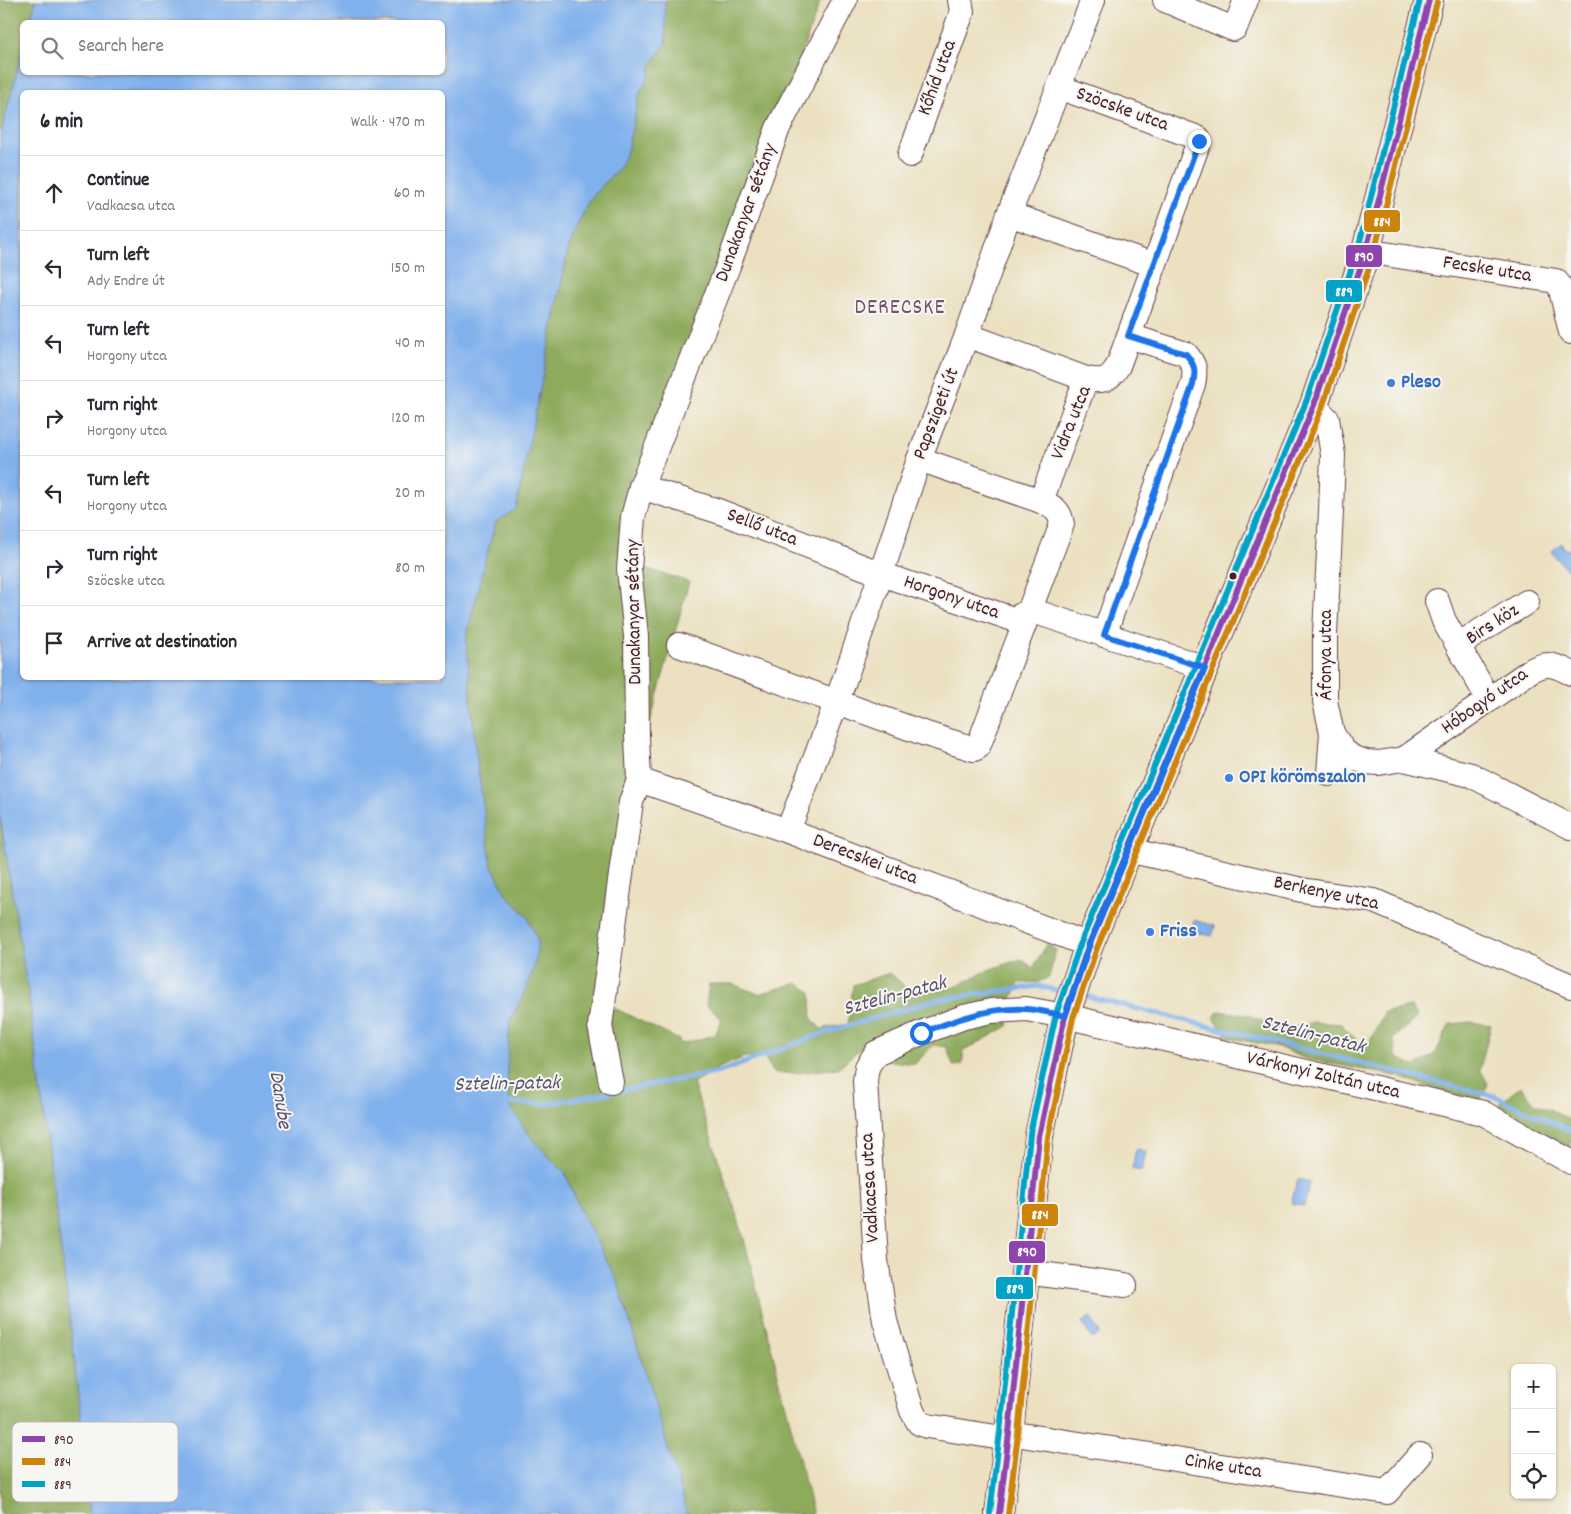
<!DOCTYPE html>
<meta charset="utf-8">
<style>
:root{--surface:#fff;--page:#f7f7f7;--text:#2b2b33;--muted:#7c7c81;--line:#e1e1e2}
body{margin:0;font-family:Dekko,sans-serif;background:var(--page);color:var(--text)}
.controls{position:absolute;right:15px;bottom:15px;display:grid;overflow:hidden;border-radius:8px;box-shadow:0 1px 4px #0004}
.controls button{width:45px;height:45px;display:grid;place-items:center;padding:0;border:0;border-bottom:1px solid var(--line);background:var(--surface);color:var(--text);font:25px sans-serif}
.stop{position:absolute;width:15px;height:15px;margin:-11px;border:4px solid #1a73e8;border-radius:50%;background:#fff}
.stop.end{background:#1a73e8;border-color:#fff;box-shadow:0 1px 5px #0008}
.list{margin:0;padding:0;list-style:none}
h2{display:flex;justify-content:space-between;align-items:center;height:65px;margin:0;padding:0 20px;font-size:21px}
h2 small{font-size:16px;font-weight:400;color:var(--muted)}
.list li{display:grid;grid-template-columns:32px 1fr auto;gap:15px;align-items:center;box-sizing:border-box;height:75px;padding:0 20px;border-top:1px solid var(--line)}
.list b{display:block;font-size:19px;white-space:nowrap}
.list p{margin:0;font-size:16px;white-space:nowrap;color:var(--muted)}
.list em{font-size:16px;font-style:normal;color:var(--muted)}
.icon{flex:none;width:28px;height:28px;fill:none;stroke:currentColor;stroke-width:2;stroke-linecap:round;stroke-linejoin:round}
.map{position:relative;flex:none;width:1571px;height:1514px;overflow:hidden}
.search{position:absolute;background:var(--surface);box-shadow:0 1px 4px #0004;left:20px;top:20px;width:425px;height:55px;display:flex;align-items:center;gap:12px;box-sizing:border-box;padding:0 18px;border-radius:8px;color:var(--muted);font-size:19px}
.panel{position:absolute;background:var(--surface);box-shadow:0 1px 4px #0004;left:20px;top:90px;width:425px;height:590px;border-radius:8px}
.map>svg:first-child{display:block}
.forest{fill:#8eab5d;stroke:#6c6544}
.water{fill:#81b1ec;stroke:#66688c;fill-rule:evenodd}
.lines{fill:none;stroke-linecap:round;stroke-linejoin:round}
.stream{stroke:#81b1ec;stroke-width:5}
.minor-casing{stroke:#623c41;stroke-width:26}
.major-casing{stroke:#623c41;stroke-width:30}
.minor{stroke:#fff;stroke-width:24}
.major{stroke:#fff;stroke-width:28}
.bus-1-casing{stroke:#f6f6f2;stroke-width:10}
.bus-2-casing{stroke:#f6f6f2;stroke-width:10}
.bus-3-casing{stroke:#f6f6f2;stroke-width:10}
.bus-1{stroke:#8e44ad;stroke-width:6}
.bus-2{stroke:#cc840b;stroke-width:6}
.bus-3{stroke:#04a2c6;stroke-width:6}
.route{stroke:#1a73e8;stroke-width:6}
.shop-dot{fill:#3f7fe0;stroke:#f6f6f2;stroke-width:2}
.bus-dot{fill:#4a1f2b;stroke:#f6f6f2;stroke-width:2}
.labels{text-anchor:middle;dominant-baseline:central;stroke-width:4;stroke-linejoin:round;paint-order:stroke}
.street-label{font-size:20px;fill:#4a1f2b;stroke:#f6f6f2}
.shop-label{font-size:20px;font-weight:bold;fill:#366cbe;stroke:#f6f6f2;text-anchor:start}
.water-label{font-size:21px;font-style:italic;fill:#5d526f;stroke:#f6f6f2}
.quarter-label{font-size:22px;letter-spacing:1px;fill:#7a506b;stroke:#f6f6f2}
.key{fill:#f6f6f2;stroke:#c2b6b6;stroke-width:1}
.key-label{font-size:14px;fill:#4a1f2b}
.line-badge{stroke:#f6f6f2;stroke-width:2}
.badge-label{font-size:14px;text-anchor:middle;font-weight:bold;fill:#fff}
</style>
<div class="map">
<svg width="1571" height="1514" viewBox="0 0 1571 1514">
<rect width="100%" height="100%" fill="#f6f6f2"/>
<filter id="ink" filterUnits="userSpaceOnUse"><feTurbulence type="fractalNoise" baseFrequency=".02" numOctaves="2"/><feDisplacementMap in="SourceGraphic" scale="10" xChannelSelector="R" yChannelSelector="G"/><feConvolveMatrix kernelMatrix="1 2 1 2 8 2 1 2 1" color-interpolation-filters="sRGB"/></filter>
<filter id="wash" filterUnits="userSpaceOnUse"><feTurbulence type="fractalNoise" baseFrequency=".0096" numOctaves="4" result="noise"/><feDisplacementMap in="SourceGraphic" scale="20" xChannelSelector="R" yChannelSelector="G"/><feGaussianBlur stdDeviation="1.12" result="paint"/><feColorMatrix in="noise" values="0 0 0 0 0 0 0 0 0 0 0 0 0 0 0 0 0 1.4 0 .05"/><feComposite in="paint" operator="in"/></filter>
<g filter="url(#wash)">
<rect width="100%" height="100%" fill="#ebe0c0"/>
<g class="forest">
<path d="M0,0h36l-6,22h-8v30l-22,85z"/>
<path d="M665,0h158l-4,4 -189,542v17l59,19 -52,187 -39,231 81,40 1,4 35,-9 7,-16 -16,-14 3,-21h23l27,10 38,-11 14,9 1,27 9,10 27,-5 5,-39 37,-12 19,17 21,1 25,-4 33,-17 33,-11 12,9 14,-24 9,6 -7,27 -10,5 -20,1 -8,18 -3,25 -44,25 -2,14 -9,1 -6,-19 -14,-2 -18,19 -24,-3 -28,-15 -25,22 -39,5h-25l-10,-16h-19l-31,13 -10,8 -11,5 49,148 71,283h-126l-3,-14 -66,-217 -39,-76 -14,-34 -29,-29 -27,-38 -2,-37 3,-48 16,-32 9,-25 -8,-48 -21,-22 -15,-30 -16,-119 -9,-106 20,-82 10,-35 20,-13 52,-259 10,-26 10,-20 9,-13 22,-23 8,-17 13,-59 8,-13 4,-15 14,-21z"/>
<path d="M0,816l30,189 43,341 17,168h-90z"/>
<path d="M1411,1007l7,10 -25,21 4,20 19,8 19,-12 15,-30 20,-2 21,3 -11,44 8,15 -8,16 -31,-6 -52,-18 -91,-17 -30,-13 -47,-8 -15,-20 4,-7 31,4 35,16 29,-9 28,2 25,25 19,-37z"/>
<path d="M1521,1086l13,17 19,8 18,10v30l-66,-35 -6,-12z"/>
</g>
<g class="water">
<path d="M36,0h629l1,43 -14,21 -4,15 -8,13 -13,59 -8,17 -22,23 -9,13 -10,20 -10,26 -52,259 -20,13 -10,35 -20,82 9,106 16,119 15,30 21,22 11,25 -3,23 -9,25 -16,32 -3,48 2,37 27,38 29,29 14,34 39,76 66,217 3,14h-597l-17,-168 -43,-341 -30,-189v-679l22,-85v20h420v-50h-412zM22,92h420v586h-420z"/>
<path d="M1561,543l5,7 5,-1v19l-3,2 -17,-18z"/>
<path d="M1194,920l21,6 -3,10 -21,-5z"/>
<path d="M1136,1149l10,2 -4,20 -10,-2z"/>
<path d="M1298,1179l12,3 -6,24 -13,-3z"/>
<path d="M1090,1317l10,17 -8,5 -10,-17z"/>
</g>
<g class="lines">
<g class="stream">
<path d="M1081,995l413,101 77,35"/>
<path d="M503,1103l44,1 173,-32 104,-39 111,-33 103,-14 27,6"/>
</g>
</g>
</g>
<g filter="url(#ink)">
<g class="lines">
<g class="minor-casing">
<g id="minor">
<path d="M1165,0l68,29 2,-1 11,-28"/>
<path d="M910,155l52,-143 -2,-12"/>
<path d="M1009,214l145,51"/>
<path d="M1366,251l190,30 4,5 11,46"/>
<path d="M967,335l119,44"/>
<path d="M1314,405l13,14 6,36 -2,56 -6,123v67l7,32 11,17 10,8 13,4 12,1 26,-4 67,16 100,52"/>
<path d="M641,487l77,24 163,63 129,44 5,1 15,-9 175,58"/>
<path d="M1041,501l45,-122c16,3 23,2 32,-13l81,-225 -1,-3 -139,-51"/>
<path d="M1437,601l7,20 45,79"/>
<path d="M1104,635l89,-251c3,-13 2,-19 -7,-30l-57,-18"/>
<path d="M679,645l244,88 51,16 4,-2 84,-223c-2,-14 -9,-17 -21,-23l-122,-42"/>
<path d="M1459,648l7,-8 61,-38"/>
<path d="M1332,733l-3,41 24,-16"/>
<path d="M1404,759l126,-88c18,-10 24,-6 41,2"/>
<path d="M639,780l149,51 301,114"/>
<path d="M788,831l49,-130 44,-127 38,-115 48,-124 42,-121 84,-214"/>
<path d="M1128,850l174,40 72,11 197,85"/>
<path d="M611,1082l-11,-56 31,-224 8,-22 -2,-43 -1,-101 -7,-67 4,-52 8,-30 87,-221 50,-138 67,-128"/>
<path d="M1025,1272l100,13"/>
<path d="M1420,1455l-33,37 -378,-59 -13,4 -69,-11 -8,-3 -7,-12 -27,-90 -9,-61 -11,-179 2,-14 9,-14 45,-20 43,-16 27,-6 35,-2 39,7 418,97 88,49"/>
</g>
</g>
<g class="major-casing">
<path id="major" d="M999,1514l10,-81 30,-297 26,-120 24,-71 225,-540 52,-154 63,-251"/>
</g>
<use href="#minor" class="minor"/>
<use href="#major" class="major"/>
<g class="bus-1-casing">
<path id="bus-1" d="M999,1514l10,-81 30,-297 26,-120 24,-71 225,-540 52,-154 63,-251"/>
</g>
<g class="bus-2-casing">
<path id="bus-2" d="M1008,1514l10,-80 30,-297 25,-119 24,-70 225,-540 52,-155 63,-251"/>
</g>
<g class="bus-3-casing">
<path id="bus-3" d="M990,1513l10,-81 30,-298 26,-120 25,-72 225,-540 52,-153 62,-249"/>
</g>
<use href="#bus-1" class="bus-1"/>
<use href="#bus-2" class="bus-2"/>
<use href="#bus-3" class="bus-3"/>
</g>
</g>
<g class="lines" filter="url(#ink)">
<path class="route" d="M921,1033c34,-13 68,-26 105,-24 13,1 26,4 39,7l24,-71 116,-277 -101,-33 89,-251c3,-13 2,-19 -7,-30l-58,-18 71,-195"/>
</g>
<g class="shop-dot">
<circle cx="1391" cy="383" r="5"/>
<circle cx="1229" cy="778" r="5"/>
<circle cx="1150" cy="932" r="5"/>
</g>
<circle class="bus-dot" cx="1233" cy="576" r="4.5"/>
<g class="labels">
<g class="street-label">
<text transform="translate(938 78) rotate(-70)">Kőhíd utca</text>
<text transform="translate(1122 110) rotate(20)">Szöcske utca</text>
<text transform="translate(747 213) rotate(-70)">Dunakanyar sétány</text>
<text transform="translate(1487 270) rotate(9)">Fecske utca</text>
<text transform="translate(937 414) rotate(-69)">Papszigeti út</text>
<text transform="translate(1072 423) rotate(-68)">Vidra utca</text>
<text transform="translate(762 528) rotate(21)">Sellő utca</text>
<text transform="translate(951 598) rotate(19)">Horgony utca</text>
<text transform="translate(635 612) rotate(-91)">Dunakanyar sétány</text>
<text transform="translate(1493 625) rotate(-33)">Birs köz</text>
<text transform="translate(1327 655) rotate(-90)">Áfonya utca</text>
<text transform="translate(1485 702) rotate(-35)">Hóbogyó utca</text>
<text transform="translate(865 860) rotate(21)">Derecskei utca</text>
<text transform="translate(1326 894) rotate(12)">Berkenye utca</text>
<text transform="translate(1323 1076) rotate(13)">Várkonyi Zoltán utca</text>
<text transform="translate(871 1188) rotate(-93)">Vadkacsa utca</text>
<text transform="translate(1223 1467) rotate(9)">Cinke utca</text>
</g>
<g class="shop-label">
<text x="1401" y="383">Pleso</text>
<text x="1239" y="778">OPI körömszalon</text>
<text x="1160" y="932">Friss</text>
</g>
<g class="water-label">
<text transform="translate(895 997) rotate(-15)">Sztelin-patak</text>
<text transform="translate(1313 1036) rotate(14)">Sztelin-patak</text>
<text transform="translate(507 1085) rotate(-1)">Sztelin-patak</text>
<text transform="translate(279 1100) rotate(81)">Danube</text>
</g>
<g class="quarter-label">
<text x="900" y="308">DERECSKE</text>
</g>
</g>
<rect x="12" y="1422" width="166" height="80" rx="8" class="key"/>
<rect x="22" y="1436" width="23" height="6" fill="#8e44ad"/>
<rect x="22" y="1458" width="23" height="7" fill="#cc840b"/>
<rect x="22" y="1481" width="23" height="6" fill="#04a2c6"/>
<g class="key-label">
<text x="54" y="1444">890</text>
<text x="54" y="1466">884</text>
<text x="54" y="1489">889</text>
</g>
<g class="line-badge">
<rect x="1363" y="209" width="38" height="24" rx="5" fill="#cc840b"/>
<rect x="1345" y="244" width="38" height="24" rx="5" fill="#8e44ad"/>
<rect x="1325" y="279" width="38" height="24" rx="5" fill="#04a2c6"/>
<rect x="1021" y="1203" width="38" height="24" rx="5" fill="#cc840b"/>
<rect x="1008" y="1240" width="38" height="24" rx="5" fill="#8e44ad"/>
<rect x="995" y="1276" width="39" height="24" rx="5" fill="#04a2c6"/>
</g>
<g class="badge-label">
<text x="1382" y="226">884</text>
<text x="1364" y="261">890</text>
<text x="1344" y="296">889</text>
<text x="1040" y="1219">884</text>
<text x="1027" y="1256">890</text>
<text x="1015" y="1293">889</text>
</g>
</svg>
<div class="controls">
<button>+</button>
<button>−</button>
<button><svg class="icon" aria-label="locate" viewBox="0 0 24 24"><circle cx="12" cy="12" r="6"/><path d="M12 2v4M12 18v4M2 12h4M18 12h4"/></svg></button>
</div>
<div class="stop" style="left:921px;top:1033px"></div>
<div class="stop end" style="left:1199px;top:141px"></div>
<div class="search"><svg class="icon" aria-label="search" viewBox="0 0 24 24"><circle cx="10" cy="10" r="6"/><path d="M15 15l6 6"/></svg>Search here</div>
<section class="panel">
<h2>6 min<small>Walk · 470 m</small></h2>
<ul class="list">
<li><svg class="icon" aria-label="ahead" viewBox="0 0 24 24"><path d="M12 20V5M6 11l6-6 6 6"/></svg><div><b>Continue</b><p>Vadkacsa utca</p></div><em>60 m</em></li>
<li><svg class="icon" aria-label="left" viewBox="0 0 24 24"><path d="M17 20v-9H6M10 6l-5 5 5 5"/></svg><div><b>Turn left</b><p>Ady Endre út</p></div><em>150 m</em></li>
<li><svg class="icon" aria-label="left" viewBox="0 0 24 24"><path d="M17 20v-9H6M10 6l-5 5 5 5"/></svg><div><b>Turn left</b><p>Horgony utca</p></div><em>40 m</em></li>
<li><svg class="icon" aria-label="right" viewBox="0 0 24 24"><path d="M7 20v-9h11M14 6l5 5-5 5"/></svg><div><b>Turn right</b><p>Horgony utca</p></div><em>120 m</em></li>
<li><svg class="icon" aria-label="left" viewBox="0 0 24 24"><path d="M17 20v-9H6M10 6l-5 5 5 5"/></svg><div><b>Turn left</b><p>Horgony utca</p></div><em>20 m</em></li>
<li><svg class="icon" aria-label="right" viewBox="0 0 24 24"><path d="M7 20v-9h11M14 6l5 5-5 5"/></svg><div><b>Turn right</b><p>Szöcske utca</p></div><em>80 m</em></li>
<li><svg class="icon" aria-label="arrive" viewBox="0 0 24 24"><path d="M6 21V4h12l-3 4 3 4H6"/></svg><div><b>Arrive at destination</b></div></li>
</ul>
</section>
</div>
